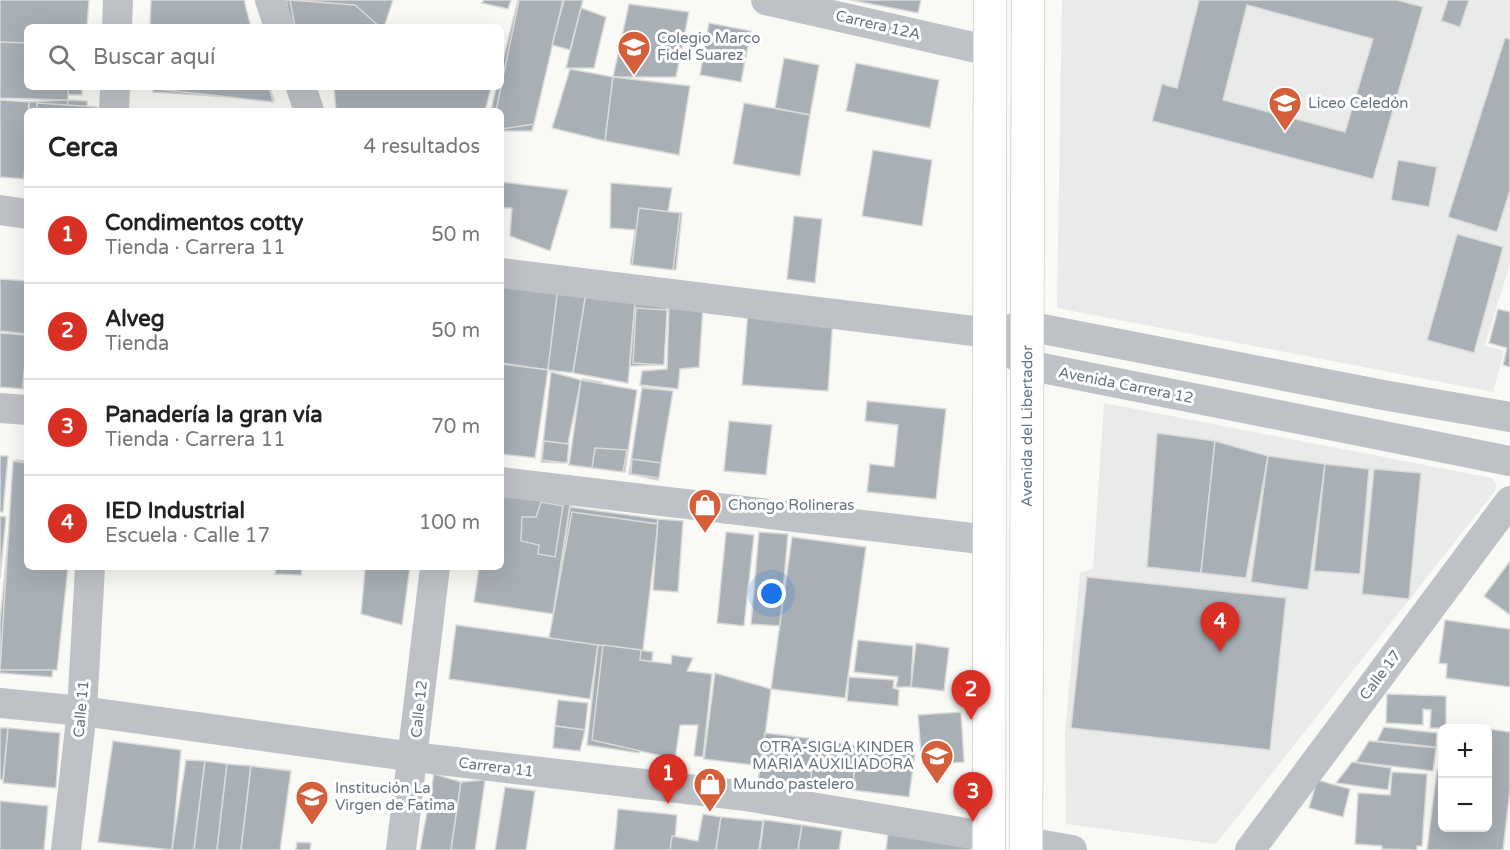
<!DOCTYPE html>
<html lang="es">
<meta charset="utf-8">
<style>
:root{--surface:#fff;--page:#f2f2f2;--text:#222;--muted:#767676;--line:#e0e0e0;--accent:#d93025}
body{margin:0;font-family:"Varela Round",sans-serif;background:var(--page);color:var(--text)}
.controls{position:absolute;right:18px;bottom:18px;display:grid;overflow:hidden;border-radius:9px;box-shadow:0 6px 24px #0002}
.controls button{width:54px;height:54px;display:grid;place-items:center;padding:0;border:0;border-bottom:2px solid var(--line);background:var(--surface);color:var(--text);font:30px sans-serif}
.you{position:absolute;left:772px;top:594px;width:21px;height:21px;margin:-15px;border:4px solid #fff;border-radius:50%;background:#1a73e8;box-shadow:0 0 0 9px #1a73e833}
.badge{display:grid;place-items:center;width:39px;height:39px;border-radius:50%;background:var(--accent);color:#fff;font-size:20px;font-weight:700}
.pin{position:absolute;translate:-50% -50px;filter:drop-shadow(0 2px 3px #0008)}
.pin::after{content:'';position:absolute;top:32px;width:21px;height:18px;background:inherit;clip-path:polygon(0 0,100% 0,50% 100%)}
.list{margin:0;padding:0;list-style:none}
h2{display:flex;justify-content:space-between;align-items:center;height:78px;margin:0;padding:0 24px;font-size:26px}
h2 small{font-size:20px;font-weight:400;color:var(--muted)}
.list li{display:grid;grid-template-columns:39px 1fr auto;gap:18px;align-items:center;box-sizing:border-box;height:96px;padding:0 24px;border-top:2px solid var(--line)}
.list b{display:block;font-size:22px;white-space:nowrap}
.list p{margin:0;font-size:20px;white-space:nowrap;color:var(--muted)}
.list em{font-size:20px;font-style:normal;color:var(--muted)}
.icon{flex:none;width:33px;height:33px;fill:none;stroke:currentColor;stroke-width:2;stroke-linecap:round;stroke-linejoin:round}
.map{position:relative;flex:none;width:1510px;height:850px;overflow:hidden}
.search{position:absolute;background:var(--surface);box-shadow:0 6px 24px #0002;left:24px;top:24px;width:480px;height:66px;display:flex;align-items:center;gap:15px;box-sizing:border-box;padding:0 21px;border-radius:9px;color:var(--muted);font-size:22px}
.panel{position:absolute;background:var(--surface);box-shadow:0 6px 24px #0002;left:24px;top:108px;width:480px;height:462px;border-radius:9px}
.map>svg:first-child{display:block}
.built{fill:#e9eaea}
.building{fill:#a8afb5;stroke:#dadad9;stroke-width:1.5;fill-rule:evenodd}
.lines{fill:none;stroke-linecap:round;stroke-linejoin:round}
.major-casing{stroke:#b2b7bb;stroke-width:34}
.minor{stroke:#bec2c6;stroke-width:30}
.major{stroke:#fff;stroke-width:33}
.labels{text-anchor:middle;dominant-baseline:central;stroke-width:6;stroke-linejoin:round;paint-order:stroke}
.street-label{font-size:15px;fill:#66747f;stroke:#fff}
.poi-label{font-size:15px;fill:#66747f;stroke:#fff;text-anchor:start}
</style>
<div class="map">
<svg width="1510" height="850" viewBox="0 0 1510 850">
<rect width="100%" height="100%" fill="#f9f9f6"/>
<g class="built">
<path d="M1062,0h448v264l-25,81 19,6 -11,41 -436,-84z"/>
<path d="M1104,403l388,75 4,6 -1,7 -279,353 -150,-20 -1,-93 15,-158 13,-5z"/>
</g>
<g class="building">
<path d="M0,0h65v18l-65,-3z"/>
<path d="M0,0h89l-2,27h-60v60h55v8l-82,-1z"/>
<path d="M151,0h93l7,27h-101z"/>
<path d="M286,0h107l-9,27h-93z"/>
<path d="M290,0l65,5 25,22h-85z"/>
<path d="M484,0h27l-3,9 -26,-6z"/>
<path d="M518,0h44l-30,131h-31v-20h-10l5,-24h5v-19z"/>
<path d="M519,0h44l-29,124 -33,5v-18h-5z"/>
<path d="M564,0h19l-13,50 -18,-5z"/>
<path d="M850,0h71l-3,13z"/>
<path d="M1199,0h198l26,7 -50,172 -221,-58 10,-37 15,4zM1247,5l126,34 -28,93 -122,-32z"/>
<path d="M1448,0h21l-9,27 -19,-6z"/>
<path d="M629,4l60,8 -13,65h-63z"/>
<path d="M581,8l25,9 -12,51h-28z"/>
<path d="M709,23l42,8 -10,51 -41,-7z"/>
<path d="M1505,38l5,1v151l-13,42 -49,-15z"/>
<path d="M0,42l27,1v44h41v13l-68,-2z"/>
<path d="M784,58l35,7 -9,50 -35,-7z"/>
<path d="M856,63l83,17 -9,48 -84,-17z"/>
<path d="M570,69l43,8 -8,64 -53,-13z"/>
<path d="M613,77l77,9 -11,69 -74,-14z"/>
<path d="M153,87h116l5,13 -121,-8z"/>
<path d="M269,87l4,15 -125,-14v-1z"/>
<path d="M334,87h152l5,1 -6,23h-149z"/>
<path d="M0,100l29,2 -5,77 -24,-2z"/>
<path d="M68,100l-1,11h-38v-9z"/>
<path d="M68,100l19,1v10h-20z"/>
<path d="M37,103l60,4v4h-60z"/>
<path d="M744,103l66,12 -10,61 -67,-12z"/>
<path d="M873,150l59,10 -10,66 -60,-10z"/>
<path d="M1398,160l39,7 -8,40 -38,-7z"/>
<path d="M501,182l67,8 -18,61 -40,-15 2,-28h-10l-1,36z"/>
<path d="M611,183l61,5 -4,24 14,1 -6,57 -46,-6 5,-34 -25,-2z"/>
<path d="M639,208l41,5 -7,57 -41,-5z"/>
<path d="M794,216l28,3 -7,64 -28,-4z"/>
<path d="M1457,234l46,13 -29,106 -47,-13z"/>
<path d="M0,279l27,2 -1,53 -26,-3z"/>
<path d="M501,279l58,3 -11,88 -47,-7z"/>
<path d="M558,287l28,6 -13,80 -25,-3z"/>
<path d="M636,292l-8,91 -55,-10 13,-80z"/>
<path d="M635,303l31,2 -4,60 -32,1z"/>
<path d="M703,306l-4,61 -19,2 -2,20 -38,-4 2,-14 25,-2 2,-62z"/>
<path d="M636,308l31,2 -3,55 -31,-2z"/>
<path d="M1498,309l12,3v55l-7,-2 4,-17 -18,-5z"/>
<path d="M748,312l85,6 -5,73 -86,-6z"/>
<path d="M0,333l27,2 -4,54 -23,-2z"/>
<path d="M27,340v48h-4z"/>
<path d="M502,364l46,6 -13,88 -34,-4z"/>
<path d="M551,372l30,8 -17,83 -23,-1z"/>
<path d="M583,379l19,3 -13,85 -19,-3z"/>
<path d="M581,380l56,10 -12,82 -56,-7z"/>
<path d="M642,387l29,4 -10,69 -28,-4z"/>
<path d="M642,388l31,3 -15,89 -29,-6z"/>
<path d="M867,401l79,8 -10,90 -69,-7 3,-28 24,3 4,-42 -33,-4z"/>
<path d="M729,421l43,4 -6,50 -42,-4z"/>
<path d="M1157,433l58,8 -14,132 -54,-6z"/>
<path d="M544,441l25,3 -2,19 -25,-3z"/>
<path d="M1215,441l53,15 -22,122 -45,-5z"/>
<path d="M595,448l32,2 -4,22 -31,-4z"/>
<path d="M0,456h8l-5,56h-3z"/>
<path d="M1268,456l57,8 -17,126 -57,-8z"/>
<path d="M632,459l29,4 -2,15 -28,-4z"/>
<path d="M16,460l11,1v106h35l-10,110 -52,-4v-52z"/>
<path d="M13,461l14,2v104h41l-11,103h-57z"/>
<path d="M1325,464l44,5 -9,105 -46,-3z"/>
<path d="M1374,469l47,4 -12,126 -47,-5z"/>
<path d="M501,493l69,12 -17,109 -79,-12 5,-35h22z"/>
<path d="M541,502l22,4 -8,51 -17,-3 1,-9 -18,-4 1,-24h14z"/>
<path d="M570,507l88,12 -17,131 -90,-13z"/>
<path d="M572,512l86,12 -16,133 -93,-19z"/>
<path d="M0,516l6,1 -6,61z"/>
<path d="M658,519l25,2 -5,71 -25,-2z"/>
<path d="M726,532l28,3 -10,91 -27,-3z"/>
<path d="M759,532l29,2 -8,92 -29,-2z"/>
<path d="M792,537l74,10 -21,151 -74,-9z"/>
<path d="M1510,561v54l-26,-19z"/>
<path d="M276,567h26l-1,8 -26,-1z"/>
<path d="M332,567h78l-8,58 -41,-11 4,-44z"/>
<path d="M1087,577l199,21 -16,152 -199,-22z"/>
<path d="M1445,620l65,9v58l-64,-9 1,-14 -8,-1z"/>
<path d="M456,625l142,20 -8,54 -141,-20z"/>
<path d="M858,640l55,6 -2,41h-15l2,-10 -44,-5z"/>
<path d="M916,643l33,5 -5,43 -33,-4z"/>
<path d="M598,645l55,7 -14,101 -52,-8z"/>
<path d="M603,645l38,5 -1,10 31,4 1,-9 21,3 -6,13 25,3 -9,83 -9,-1 4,-31h-18l-5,34 -83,-19z"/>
<path d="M715,673l56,16 -10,77 -57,-7z"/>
<path d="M849,677l45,3 -1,8 6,2 -1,16 -51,-5z"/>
<path d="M1387,694l59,2v32h-16l1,-18 -8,-1v16l-37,-2z"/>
<path d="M558,700l30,3 -3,27 -30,-4z"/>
<path d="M961,712l3,50 -42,3 -4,-50z"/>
<path d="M555,726l30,4 -5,21 -27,-3z"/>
<path d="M1384,727l53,6 -1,14 -59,-6z"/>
<path d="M0,728h8l-5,52 -3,-1z"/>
<path d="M8,728l52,5 -4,55 -53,-5z"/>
<path d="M1488,729l22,3v58l-7,60h-76l10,-80h5v58h46z"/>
<path d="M765,733l50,6 -5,48 -52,-6z"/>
<path d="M815,739l43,7 -6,44 -42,-3z"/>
<path d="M113,741l68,9 -9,100 -74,-8z"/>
<path d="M1369,741l67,7 -3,23 -77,-9z"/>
<path d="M858,746l57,7 -6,44 -57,-7z"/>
<path d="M186,760l19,1 -11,89h-22z"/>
<path d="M205,761l22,3 -10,86h-23z"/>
<path d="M1352,762l39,6 -3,22 -52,-7z"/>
<path d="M227,764l24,2 -10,84h-24z"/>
<path d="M251,766l40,5 -11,79h-39z"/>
<path d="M1392,772l35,2 -5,72h-5v4l-35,-1v-3l-27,-2 3,-51 32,2z"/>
<path d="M434,774l27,8 -10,68h-31z"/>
<path d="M485,780l-10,70h-24l10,-68z"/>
<path d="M1317,780l33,9 -7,28 -34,-9z"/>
<path d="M505,787l30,4 -9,59h-31z"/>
<path d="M0,801l48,5 -4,44h-44z"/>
<path d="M618,809l59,6 -3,35h-60z"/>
<path d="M703,814l18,3 -5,33h-46l2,-14 26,5z"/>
<path d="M721,817l42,4 -4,29h-43z"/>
<path d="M764,820l38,5 -4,25h-38z"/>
<path d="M802,825l40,6 -3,19h-41z"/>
<path d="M888,833l83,12 -1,5h-84z"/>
<path d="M297,842l14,1 -1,7h-14z"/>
</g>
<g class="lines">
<g class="major-casing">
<g id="major">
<path d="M989,850l1,-850"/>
<path id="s1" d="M1026,850l2,-850"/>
</g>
</g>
<g class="minor">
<path d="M270,0l9,27"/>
<path d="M766,0l224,51"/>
<path d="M117,27l1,-27"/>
<path d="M301,87l8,24"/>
<path d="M114,111l1,-24"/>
<path d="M0,210l27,4"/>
<path d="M501,273l489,60 37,-7 356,69 127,22"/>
<path d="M990,333l37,32 483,96"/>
<path d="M0,408l27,2"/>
<path d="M501,482l488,58"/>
<path d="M0,703l82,8 332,46 332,39 244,41"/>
<path d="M1026,842l46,8"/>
<path d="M66,850l16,-139 8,-144"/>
<path d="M401,850l34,-283"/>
<path d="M1250,850l260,-349"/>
</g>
<use href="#major" class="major"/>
</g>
<defs>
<g id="school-pin" transform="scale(1.725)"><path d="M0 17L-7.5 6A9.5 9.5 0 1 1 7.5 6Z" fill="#d55f3a" stroke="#fff"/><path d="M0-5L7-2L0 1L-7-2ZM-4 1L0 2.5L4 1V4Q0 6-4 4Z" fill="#fff"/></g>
<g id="shop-pin" transform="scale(1.725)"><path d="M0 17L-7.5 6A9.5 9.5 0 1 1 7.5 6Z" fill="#d55f3a" stroke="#fff"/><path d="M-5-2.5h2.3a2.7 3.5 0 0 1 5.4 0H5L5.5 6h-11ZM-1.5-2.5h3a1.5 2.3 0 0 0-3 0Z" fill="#fff"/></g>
</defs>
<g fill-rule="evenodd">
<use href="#school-pin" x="634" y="47"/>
<use href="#school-pin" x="1285" y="103"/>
<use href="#shop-pin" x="705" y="505"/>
<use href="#school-pin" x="937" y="756"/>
<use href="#shop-pin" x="710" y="784"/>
<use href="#school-pin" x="312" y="797"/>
</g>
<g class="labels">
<g class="street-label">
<text transform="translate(878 25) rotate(13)">Carrera 12A</text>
<text transform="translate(1126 385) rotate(11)">Avenida Carrera 12</text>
<text stroke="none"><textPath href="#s1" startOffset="424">Avenida del Libertador</textPath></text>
<text transform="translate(1380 675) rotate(-53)">Calle 17</text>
<text transform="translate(81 709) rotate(-85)">Calle 11</text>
<text transform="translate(419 709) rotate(-84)">Calle 12</text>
<text transform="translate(496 767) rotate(7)">Carrera 11</text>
</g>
<g class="poi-label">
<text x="657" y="38">Colegio Marco<tspan x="657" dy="17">Fidel Suarez</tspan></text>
<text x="1308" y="103">Liceo Celedón</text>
<text x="728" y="505">Chongo Rolineras</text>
<text x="914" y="747" text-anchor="end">OTRA-SIGLA KINDER<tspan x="914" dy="17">MARIA AUXILIADORA</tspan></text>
<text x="733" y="784">Mundo pastelero</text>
<text x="335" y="788">Institución La<tspan x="335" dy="17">Virgen de Fatima</tspan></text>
</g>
</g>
</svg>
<div class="controls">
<button>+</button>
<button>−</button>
</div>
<div class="you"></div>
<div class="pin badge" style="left:668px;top:804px">1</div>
<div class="pin badge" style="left:971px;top:720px">2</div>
<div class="pin badge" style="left:973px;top:822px">3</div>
<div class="pin badge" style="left:1220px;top:652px">4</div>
<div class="search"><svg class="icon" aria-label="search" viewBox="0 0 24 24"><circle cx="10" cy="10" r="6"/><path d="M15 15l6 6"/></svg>Buscar aquí</div>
<section class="panel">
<h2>Cerca<small>4 resultados</small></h2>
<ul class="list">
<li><span class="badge">1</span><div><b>Condimentos cotty</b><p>Tienda · Carrera 11</p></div><em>50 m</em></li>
<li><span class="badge">2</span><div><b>Alveg</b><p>Tienda</p></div><em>50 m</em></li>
<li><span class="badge">3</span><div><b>Panadería la gran vía</b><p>Tienda · Carrera 11</p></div><em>70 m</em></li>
<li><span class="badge">4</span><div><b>IED Industrial</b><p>Escuela · Calle 17</p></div><em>100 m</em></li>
</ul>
</section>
</div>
